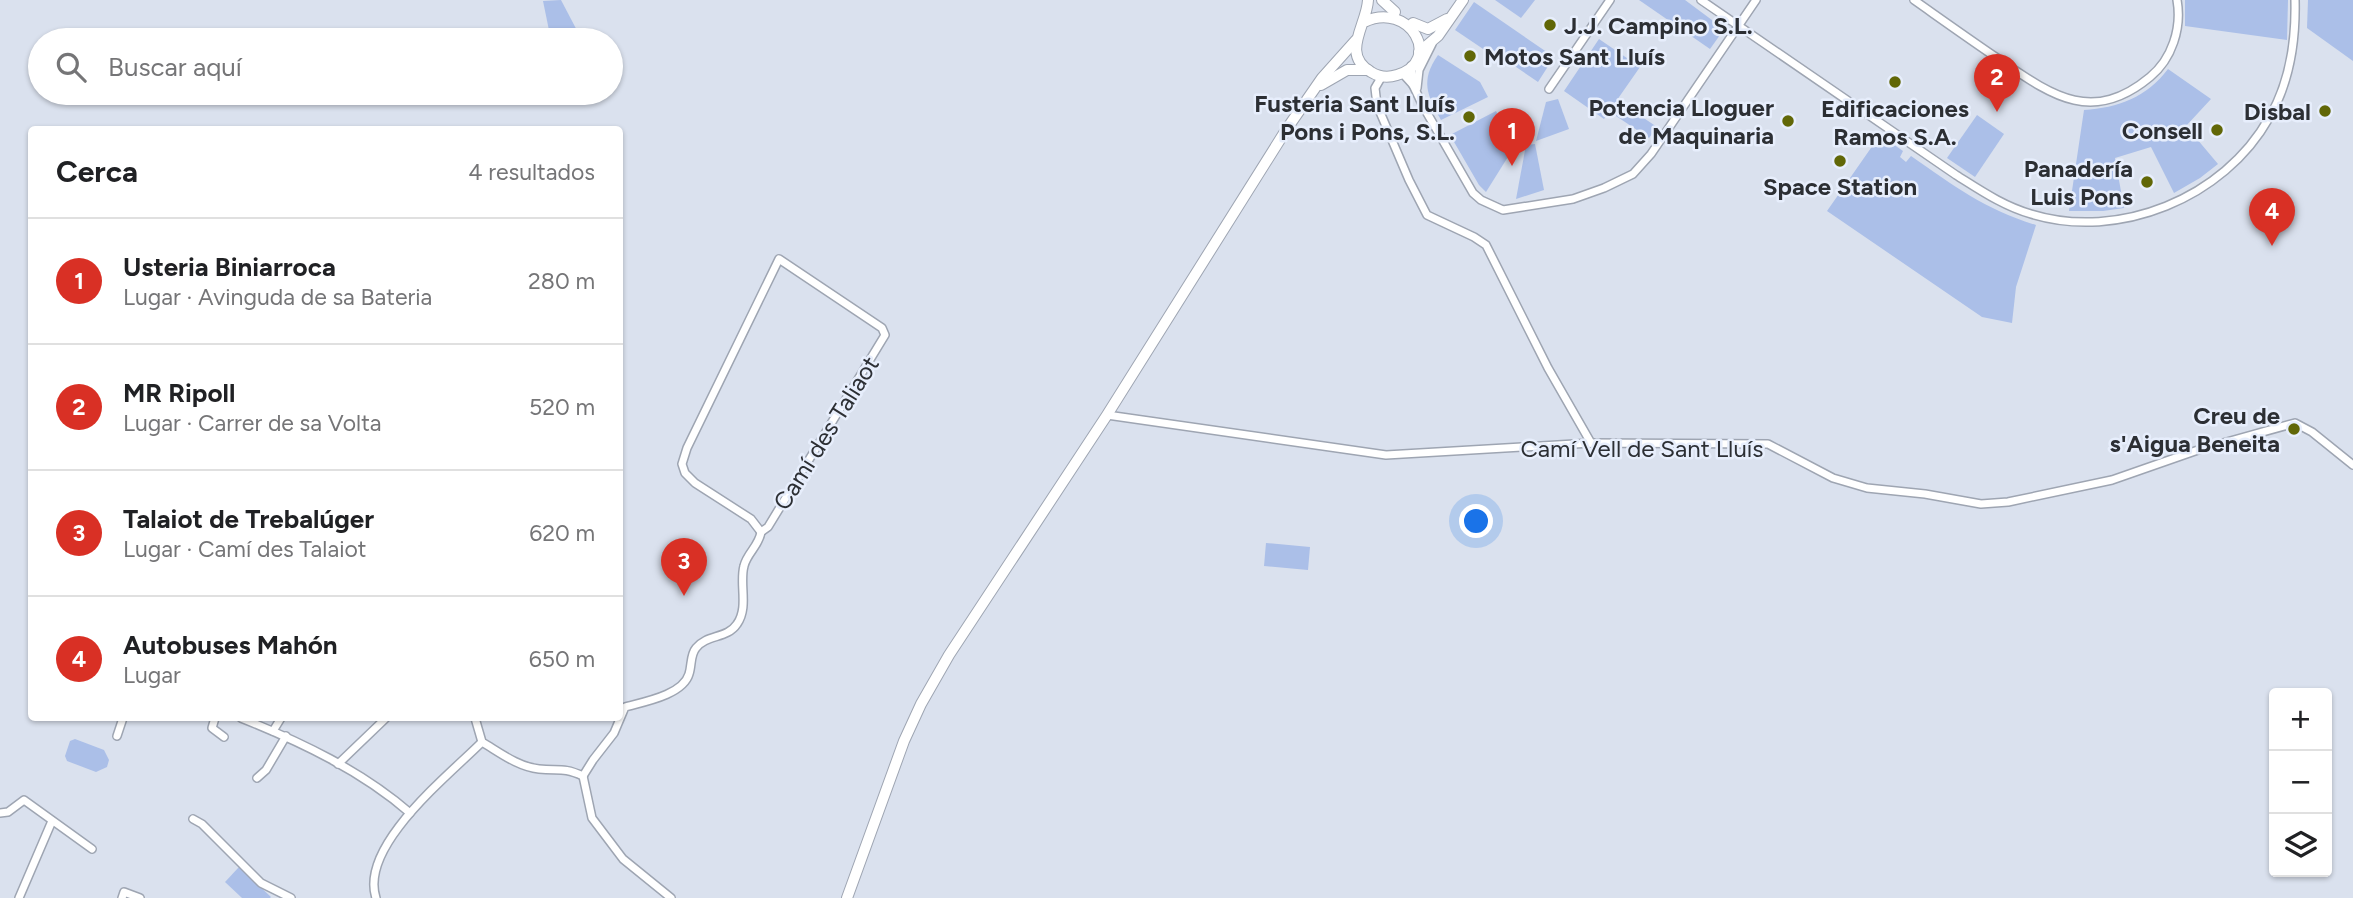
<!DOCTYPE html>
<html lang="es">
<meta charset="utf-8">
<style>
:root{--surface:#fff;--page:#f6f6f6;--text:#202124;--muted:#757577;--line:#e0e0e0;--accent:#d93025}
body{margin:0;font-family:Figtree,sans-serif;background:var(--page);color:var(--text)}
.controls{position:absolute;right:21px;bottom:21px;display:grid;overflow:hidden;border-radius:7px;box-shadow:0 2px 5px #0004}
.controls button{width:63px;height:63px;display:grid;place-items:center;padding:0;border:0;border-bottom:2px solid var(--line);background:var(--surface);color:var(--text);font:35px sans-serif}
.you{position:absolute;left:1477px;top:522px;width:24px;height:24px;margin:-18px;border:5px solid #fff;border-radius:50%;background:#1a73e8;box-shadow:0 0 0 10px #1a73e833}
.badge{display:grid;place-items:center;width:46px;height:46px;border-radius:50%;background:var(--accent);color:#fff;font-size:23px;font-weight:700}
.pin{position:absolute;translate:-50% -58px;filter:drop-shadow(0 2px 4px #0008)}
.pin::after{content:'';position:absolute;top:37px;width:24px;height:21px;background:inherit;clip-path:polygon(0 0,100% 0,50% 100%)}
.list{margin:0;padding:0;list-style:none}
h2{display:flex;justify-content:space-between;align-items:center;height:91px;margin:0;padding:0 28px;font-size:30px}
h2 small{font-size:23px;font-weight:400;color:var(--muted)}
.list li{display:grid;grid-template-columns:46px 1fr auto;gap:21px;align-items:center;box-sizing:border-box;height:126px;padding:0 28px;border-top:2px solid var(--line)}
.list b{display:block;font-size:26px;white-space:nowrap}
.list p{margin:0;font-size:23px;white-space:nowrap;color:var(--muted)}
.list em{font-size:23px;font-style:normal;color:var(--muted)}
.icon{flex:none;width:38px;height:38px;fill:none;stroke:currentColor;stroke-width:2;stroke-linecap:round;stroke-linejoin:round}
.map{position:relative;flex:none;width:2353px;height:898px;overflow:hidden}
.search{position:absolute;background:var(--surface);box-shadow:0 2px 5px #0004;left:28px;top:28px;width:595px;height:77px;display:flex;align-items:center;gap:18px;box-sizing:border-box;padding:0 24px;border-radius:38px;color:var(--muted);font-size:26px}
.panel{position:absolute;background:var(--surface);box-shadow:0 2px 5px #0004;left:28px;top:126px;width:595px;height:595px;border-radius:7px}
.map>svg:first-child{display:block}
.green{fill:#abbfe8}
.lines{fill:none;stroke-linecap:round;stroke-linejoin:round}
.minor-casing{stroke:#9ea5b2;stroke-width:10}
.secondary-casing{stroke:#9ea5b2;stroke-width:12}
.minor{stroke:#fff;stroke-width:7}
.secondary{stroke:#fff;stroke-width:10}
.poi-dot{fill:#616707;stroke:#e7eefc;stroke-width:2.5}
.labels{text-anchor:middle;dominant-baseline:central;stroke-width:5;stroke-linejoin:round;paint-order:stroke}
.poi-label{font-size:24px;font-weight:bold;fill:#2c2f34;stroke:#e7eefc;text-anchor:end}
.street-label{font-size:24px;fill:#2c2f34;stroke:#e7eefc}
</style>
<div class="map">
<svg width="2353" height="898" viewBox="0 0 2353 898">
<rect width="100%" height="100%" fill="#dae1ee"/>
<g class="green">
<path d="M561,0l21,40h-31l-8,-39z"/>
<path d="M1495,0h40l-14,18z"/>
<path d="M1639,0h46l35,26v9l-10,14z"/>
<path d="M2185,0h103l-1,40 -102,-14z"/>
<path d="M2308,0h45v61l-46,-33z"/>
<path d="M1474,2l80,55 -16,25 -41,-28 -2,3 -40,-27z"/>
<path d="M1599,39l41,28 -23,33 40,27 -8,11 -39,-26 -6,7 -40,-28z"/>
<path d="M1438,55l42,27 8,15 -47,23c-14,-25 -21,-39 -3,-65z"/>
<path d="M2168,69l43,30 -25,27 32,38 -18,14 -26,15 -23,-46 -36,11 9,50 -21,3h-34l15,-101c34,-2 63,-13 84,-41z"/>
<path d="M1558,99l11,30 -33,12 10,-39z"/>
<path d="M1496,111l16,32 4,1 -30,48 -7,-7 -29,-50z"/>
<path d="M1977,115l27,19 -29,43 -28,-19z"/>
<path d="M1880,135l23,16 -3,6 6,5 5,-6c43,30 75,54 125,69l-20,62 -4,36 -30,-6 -155,-106z"/>
<path d="M1535,144l9,46 -28,9 10,-54z"/>
<path d="M1266,543l44,4 -2,23 -44,-4z"/>
<path d="M75,739l29,11 5,10 -2,7 -11,5 -29,-11 -2,-5 5,-15z"/>
<path d="M239,867l32,30 -1,1h-28l-17,-16z"/>
</g>
<g class="lines">
<g class="minor-casing">
<g id="minor">
<path d="M1701,0l255,175c24,15 47,31 75,39 88,27 193,-16 238,-96 21,-36 27,-78 26,-118"/>
<path d="M1914,0c27,19 55,39 83,58 53,36 94,68 153,19 22,-18 32,-49 27,-77"/>
<path d="M1400,74l4,1 9,10 -2,-19"/>
<path d="M1382,76l-7,12 2,17 32,75 18,35 47,22 12,8 62,123 43,75"/>
<path d="M1413,85l10,21 50,87 8,7 22,10 70,-11 31,-11 29,-14 18,-20 105,-154"/>
<path d="M1417,88l2,-18 13,-26"/>
<path d="M1549,89l61,-89"/>
<path d="M779,259l103,69 3,7 -117,192 -7,5 -10,-13 -56,-36 -10,-10 -3,-9 5,-16z"/>
<path d="M1107,415l279,40 205,-12 177,1 65,34 34,10 58,6 56,10 27,-2 104,-22 86,-30 97,-27 17,9 41,33"/>
<path d="M215,718l-3,10 12,9"/>
<path d="M241,718c60,24 121,53 169,95"/>
<path d="M475,718l7,24c17,10 36,25 57,27 20,2 24,-2 44,7"/>
<path d="M273,731l8,-13"/>
<path d="M117,736l6,-18"/>
<path d="M338,764l48,-46"/>
<path d="M583,776l10,-16 21,-27 11,-26c18,-5 58,-12 64,-33 3,-9 1,-19 7,-26 11,-14 31,-9 41,-24 12,-17 2,-40 7,-58 3,-13 15,-20 17,-34"/>
<path d="M583,776l9,42 31,41 48,39"/>
<path d="M257,778l9,-8 20,-34"/>
<path d="M0,813l8,-1 16,-12 68,49"/>
<path d="M193,819l9,5 59,59 30,15"/>
<path d="M19,898l33,-77"/>
<path d="M122,898l2,-6 16,6"/>
<path d="M376,898c-17,-52 72,-122 106,-156"/>
</g>
</g>
<g class="secondary-casing">
<g id="secondary">
<path d="M1382,0l13,12"/>
<path d="M1364,22c46,-22 80,39 33,53 -9,3 -18,2 -26,-3 -31,-18 -4,-47 -3,-72"/>
<path d="M1413,23l15,6 19,-10"/>
<path d="M1419,52l19,-16 25,-36"/>
<path d="M1321,85l26,-15h21"/>
<path d="M847,898l57,-157 17,-37 28,-49 158,-240 179,-285 36,-52 34,-38"/>
</g>
</g>
<use href="#minor" class="minor"/>
<use href="#secondary" class="secondary"/>
</g>
<g class="poi-dot">
<circle cx="1550" cy="25" r="7"/>
<circle cx="1470" cy="56" r="7"/>
<circle cx="1895" cy="82" r="7"/>
<circle cx="2325" cy="111" r="7"/>
<circle cx="1469" cy="117" r="7"/>
<circle cx="1788" cy="121" r="7"/>
<circle cx="2217" cy="130" r="7"/>
<circle cx="1840" cy="161" r="7"/>
<circle cx="2147" cy="182" r="7"/>
<circle cx="2294" cy="429" r="7"/>
</g>
<g class="labels">
<g class="poi-label">
<text x="1564" y="25" text-anchor="start">J.J. Campino S.L.</text>
<text x="1484" y="56" text-anchor="start">Motos Sant Lluís</text>
<text x="1455" y="103">Fusteria Sant Lluís<tspan x="1455" dy="28">Pons i Pons, S.L.</tspan></text>
<text x="1774" y="107">Potencia Lloguer<tspan x="1774" dy="28">de Maquinaria</tspan></text>
<text x="1895" y="108" text-anchor="middle">Edificaciones<tspan x="1895" dy="28">Ramos S.A.</tspan></text>
<text x="2311" y="111">Disbal</text>
<text x="2203" y="130">Consell</text>
<text x="2133" y="168">Panadería<tspan x="2133" dy="28">Luis Pons</tspan></text>
<text x="1840" y="186" text-anchor="middle">Space Station</text>
<text x="2280" y="415">Creu de<tspan x="2280" dy="28">s'Aigua Beneita</tspan></text>
</g>
<g class="street-label">
<text transform="translate(826 433) rotate(-58)">Camí des Taliaot</text>
<text x="1642" y="448">Camí Vell de Sant Lluís</text>
</g>
</g>
</svg>
<div class="controls">
<button>+</button>
<button>−</button>
<button><svg class="icon" aria-label="layers" viewBox="0 0 24 24"><path d="M12 4l9 5-9 5-9-5zM3 14l9 5 9-5"/></svg></button>
</div>
<div class="you"></div>
<div class="pin badge" style="left:1512px;top:166px">1</div>
<div class="pin badge" style="left:1997px;top:112px">2</div>
<div class="pin badge" style="left:684px;top:596px">3</div>
<div class="pin badge" style="left:2272px;top:246px">4</div>
<div class="search"><svg class="icon" aria-label="search" viewBox="0 0 24 24"><circle cx="10" cy="10" r="6"/><path d="M15 15l6 6"/></svg>Buscar aquí</div>
<section class="panel">
<h2>Cerca<small>4 resultados</small></h2>
<ul class="list">
<li><span class="badge">1</span><div><b>Usteria Biniarroca</b><p>Lugar · Avinguda de sa Bateria</p></div><em>280 m</em></li>
<li><span class="badge">2</span><div><b>MR Ripoll</b><p>Lugar · Carrer de sa Volta</p></div><em>520 m</em></li>
<li><span class="badge">3</span><div><b>Talaiot de Trebalúger</b><p>Lugar · Camí des Talaiot</p></div><em>620 m</em></li>
<li><span class="badge">4</span><div><b>Autobuses Mahón</b><p>Lugar</p></div><em>650 m</em></li>
</ul>
</section>
</div>
